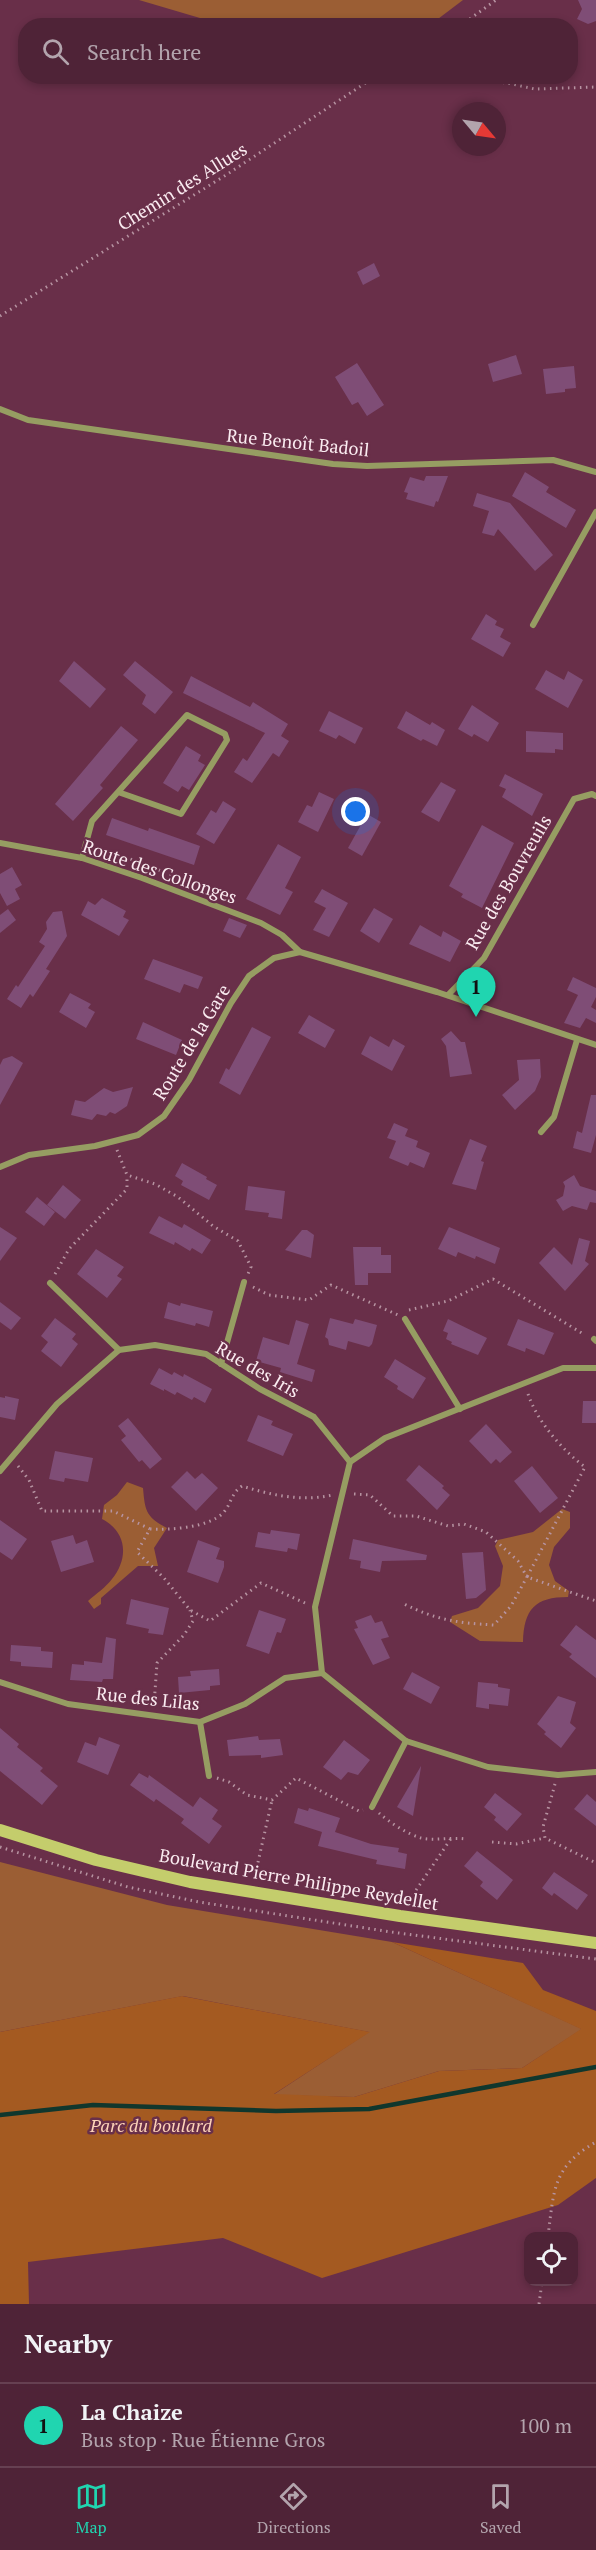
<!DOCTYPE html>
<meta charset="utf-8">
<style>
:root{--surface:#4f2337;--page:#592f42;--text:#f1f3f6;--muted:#b3a4ad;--line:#664052;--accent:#20d5b0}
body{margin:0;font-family:"PT Serif",serif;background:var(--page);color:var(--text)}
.controls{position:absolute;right:18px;bottom:18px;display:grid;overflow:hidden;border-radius:12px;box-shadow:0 3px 9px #0003}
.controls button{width:54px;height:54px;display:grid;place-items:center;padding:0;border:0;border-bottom:2px solid var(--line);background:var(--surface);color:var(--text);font:30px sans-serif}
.compass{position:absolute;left:452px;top:102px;width:54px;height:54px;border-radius:50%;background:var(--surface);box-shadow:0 3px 9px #0003;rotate:119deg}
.you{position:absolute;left:356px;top:812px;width:21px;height:21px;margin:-15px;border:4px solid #fff;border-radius:50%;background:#1a73e8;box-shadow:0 0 0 9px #1a73e833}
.badge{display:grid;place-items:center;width:39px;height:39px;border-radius:50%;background:var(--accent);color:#111;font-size:20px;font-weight:700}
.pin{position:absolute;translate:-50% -50px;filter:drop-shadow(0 2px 3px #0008)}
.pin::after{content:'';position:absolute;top:32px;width:21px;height:18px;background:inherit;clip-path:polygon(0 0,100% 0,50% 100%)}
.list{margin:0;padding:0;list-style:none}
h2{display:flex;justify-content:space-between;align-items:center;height:78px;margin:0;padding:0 24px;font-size:26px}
h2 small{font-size:20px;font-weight:400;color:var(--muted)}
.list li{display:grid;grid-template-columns:39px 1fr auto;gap:18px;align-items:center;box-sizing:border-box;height:84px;padding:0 24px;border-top:2px solid var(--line)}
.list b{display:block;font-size:22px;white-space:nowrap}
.list p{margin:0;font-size:20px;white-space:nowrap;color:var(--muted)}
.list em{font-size:20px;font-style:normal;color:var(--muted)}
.icon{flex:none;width:33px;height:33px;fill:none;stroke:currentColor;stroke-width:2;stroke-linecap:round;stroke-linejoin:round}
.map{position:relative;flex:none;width:596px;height:2304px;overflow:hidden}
.search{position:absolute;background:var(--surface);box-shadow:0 3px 9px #0003;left:18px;right:18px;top:18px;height:66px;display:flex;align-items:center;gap:15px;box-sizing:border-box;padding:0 21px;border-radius:24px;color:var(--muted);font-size:22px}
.sheet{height:162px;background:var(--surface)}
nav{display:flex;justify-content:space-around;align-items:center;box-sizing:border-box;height:84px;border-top:2px solid var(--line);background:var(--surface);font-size:16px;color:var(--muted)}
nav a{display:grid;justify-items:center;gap:3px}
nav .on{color:var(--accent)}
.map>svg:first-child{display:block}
.green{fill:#9b5e34}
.forest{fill:#a45a21}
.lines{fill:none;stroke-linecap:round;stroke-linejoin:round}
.stream{stroke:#10372d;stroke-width:4.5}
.building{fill:#7f4d76}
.path{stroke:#b794a2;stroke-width:3;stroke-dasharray:1.5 4.5;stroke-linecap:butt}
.street{stroke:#969d62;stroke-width:6}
.secondary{stroke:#c4cd6c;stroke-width:12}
.labels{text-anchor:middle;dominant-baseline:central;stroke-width:5;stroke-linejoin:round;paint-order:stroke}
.street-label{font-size:18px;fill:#faebf0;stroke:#692f49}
.park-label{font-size:18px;font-style:italic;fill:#fdd3b8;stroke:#692f49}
</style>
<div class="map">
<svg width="596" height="2304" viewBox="0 0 596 2304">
<rect width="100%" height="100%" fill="#692f49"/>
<g class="green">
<path d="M139,0h324l-33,25 -203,1z"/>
<path d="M127,1482l16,6c2,23 3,29 24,40l-13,20 4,18h-20l-37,32v6l-7,5 -6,-8c8,-7 18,-14 24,-22 17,-21 15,-47 -10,-60l2,-14 13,-10z"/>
<path d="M562,1509l8,3v16l-16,19 -5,18 6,16 14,10 -1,6c-33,0 -44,12 -45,45l-43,-1 -30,-19 2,-6 26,-8 22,-22 3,-20 -8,-20 3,-6 35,-8z"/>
<path d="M0,1862l167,43 225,37 190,87 -60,39 -83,3 -85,26 -81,-2 96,-63 -186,-36 -183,36z"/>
</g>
<path class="forest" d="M392,1942l131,21 20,27 53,21v167l-38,27 -236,73 -99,-40 -195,24 1,42h-29v-272l182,-36 188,36 -96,62 80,3 85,-26 83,-3 59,-39z"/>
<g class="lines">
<path class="stream" d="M0,2115l93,-10 183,6 93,-2 227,-42"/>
</g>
<g class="building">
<path d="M578,0h18v21l-8,3 -11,-5 5,-10z"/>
<path d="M374,263l6,13 -17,9 -6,-13z"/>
<path d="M516,355l6,19 -29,8 -5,-18z"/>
<path d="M357,363l27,42 -17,11 -9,-14 -6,3 -17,-28z"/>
<path d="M574,366l2,22 -11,1v3l-19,2 -3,-25z"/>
<path d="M525,472l24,15 -3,5 30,18 -10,18 -54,-32z"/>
<path d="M426,476h22l-10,26 -2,-1 -2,6 -28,-8 2,-6 -4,-1 6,-15 14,4z"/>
<path d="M477,493l33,10 43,52 -18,16 -37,-42 -4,7 -12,-3 7,-22 -16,-5z"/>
<path d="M486,614l11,7 -2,4 9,4 -4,8 11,6 -8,14 -32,-18z"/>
<path d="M74,661l32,28 -16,19 -31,-27z"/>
<path d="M135,661l38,31 -18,22 -13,-10 4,-9 -23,-20z"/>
<path d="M546,670l18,10 4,-9 15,9 -15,28 -33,-19z"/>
<path d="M191,676l59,31 3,-5 35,22 -7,12 8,5 -10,16 -6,-4 -21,30 -18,-11 9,-14 4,3 18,-28 -82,-40z"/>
<path d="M472,705l27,18 -11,19 -14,-8 -2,3 -14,-8z"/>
<path d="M329,711l34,17 -8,16 -16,-9 -3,4 -17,-8z"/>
<path d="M406,711l24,14 2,-3 13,8 -8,16 -14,-7 -2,2 -24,-13z"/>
<path d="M121,726l17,14 -38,45 3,3 -30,33 -18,-17z"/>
<path d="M526,731l37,2v17l-8,-1v4l-29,-1z"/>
<path d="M186,746l15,9 -3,6 7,4 -16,25 -7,-4 -4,6 -15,-9z"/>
<path d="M505,774l38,20 -11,22 -30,-19 4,-8 -7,-3z"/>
<path d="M441,782l15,8 -17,32 -18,-10z"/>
<path d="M319,792l15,7 -16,33 -20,-10 9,-17 5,2z"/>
<path d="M223,801l13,8 -22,35 -18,-10 15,-24 5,3z"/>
<path d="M367,814l14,8 -19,34 -14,-8z"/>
<path d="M112,818l36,13 1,-3 51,18 -6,19 -88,-30z"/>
<path d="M482,825l32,18 -32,65 -21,-11 2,-3 -14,-8z"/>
<path d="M278,844l23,13 -16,31 8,4 -13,23 -34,-16z"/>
<path d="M12,867l10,18 -7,4 5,10 -13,7 -7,-13v-19z"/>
<path d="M322,889l26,14 -19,34 -16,-7 13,-22 -12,-6z"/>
<path d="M102,898l24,13 -3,6 6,3 -10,16 -38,-21 7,-14 7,4z"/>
<path d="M374,908l19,11 -14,24 -19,-12z"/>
<path d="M8,909l8,11 -16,13v-18z"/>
<path d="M62,911l5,25 -21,33 4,2 -17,26 -3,-3 -9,14 -14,-9 9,-14 2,2 27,-41 -6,-4 8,-13 -1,-7 7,-10z"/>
<path d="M229,918l18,7 -7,13 -17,-7z"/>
<path d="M420,925l21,12 2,-6 18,10 -11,21 -41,-18z"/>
<path d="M153,959l50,18 -5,12 -14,-5 -4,9 -36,-14z"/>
<path d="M573,977l23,11v9l-5,10 5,3v13l-10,-5 -6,10 -16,-5 14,-28 -11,-5z"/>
<path d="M70,993l21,11 -3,4 7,4 -9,16 -27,-16z"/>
<path d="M309,1015l26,15 -10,18 -27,-15z"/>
<path d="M143,1022l39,18 -6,15 -40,-16z"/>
<path d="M252,1027l19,10 -31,58 -21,-12 7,-15 3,2z"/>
<path d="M451,1031l10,11h4l7,32 -22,3 -4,-31 -5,-7z"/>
<path d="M370,1036l19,11 4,-8 12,7 -13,25 -31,-17z"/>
<path d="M12,1056l11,7 -23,42v-40l3,-6z"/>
<path d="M540,1059l1,18 -6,14 -20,19 -13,-15 17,-15 -2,-20z"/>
<path d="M133,1087l-6,19 -12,8 -5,-2 -4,4 -9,-2 -5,6 -21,-5 4,-15 10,2 19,-14 9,4z"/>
<path d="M591,1095h5v40l-5,18 -18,-5 4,-17 5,2z"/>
<path d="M394,1123l14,6 -3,7 13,5 -2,6 14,6 -6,15 -14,-6 -2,4 -19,-8 7,-17 -9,-3z"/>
<path d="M470,1139l17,7 -6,15 3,1 -8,28 -24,-6z"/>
<path d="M182,1163l25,14 -1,2 11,6 -8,15 -28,-15 2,-4 -8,-5z"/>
<path d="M574,1175l6,11 16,5v12l-6,-1 -3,8 -15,-4 -9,5 -7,-11 7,-4 2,-10 -2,-4z"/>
<path d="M63,1185l18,15 -16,19 -18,-14z"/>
<path d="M248,1186l37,5 -3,28 -14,-2 1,-4 -24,-3z"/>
<path d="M37,1197l18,15 -11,14 -19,-14z"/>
<path d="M159,1216l23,12 2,-4 27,16 -9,14 -10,-6 -2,3 -15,-9 -1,3 -25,-12z"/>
<path d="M0,1227l17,11 -17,23z"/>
<path d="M449,1227l51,21 -5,16 -19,-8 -1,3 -17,-7 -2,5 -18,-8z"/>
<path d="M302,1230h5l7,5 -3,23 -26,-8z"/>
<path d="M579,1238l11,3 -5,20 4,3 -24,27 -26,-28 15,-16 18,18z"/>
<path d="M353,1247h28v8h10v18h-23v12h-13z"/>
<path d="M96,1249l28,18 -7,9 5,3 -15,19 -30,-24z"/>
<path d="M0,1302l21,16 -10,12 -11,-8z"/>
<path d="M168,1302l12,4 1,-3 32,8 -4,16 -13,-4 -1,3 -31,-8z"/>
<path d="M55,1318l21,16 -4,5 6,5 -17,23 -20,-16 7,-9 -7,-6z"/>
<path d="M330,1318l23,6 2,-5 22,6 -5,19 -3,3 -21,-6 -2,9 -17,-5 -1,-6 -3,-2z"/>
<path d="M448,1319l39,19 -9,17 -27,-11 1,-2 -6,-3 2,-6 -5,-2z"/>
<path d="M518,1319l36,14 -10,22 -18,-7 -1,4 -18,-7z"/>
<path d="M296,1320l13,4 -12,40 18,6 -3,12 -32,-10 1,-4 -25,-7 7,-24 26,8z"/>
<path d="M395,1359l31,19 -13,21 -16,-10 1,-3 -14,-9z"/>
<path d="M159,1368l13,7 2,-3 9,5 1,-3 28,15 -7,14 -11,-6 -2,3 -15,-8 -2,3 -11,-6v2l-14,-7z"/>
<path d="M5,1396l14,3 -4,21 -15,-3v-20l5,1z"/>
<path d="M583,1401h13v22h-14z"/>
<path d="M258,1415l15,6 -2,4 22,9 -10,22 -36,-15z"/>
<path d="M128,1418l34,41 -12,10 -8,-9 -3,2 -18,-22 5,-4 -8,-10z"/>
<path d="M486,1424l26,28 -12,11 -4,-4 -5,5 -22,-23z"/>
<path d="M55,1451l38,7 -5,24 -23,-4 -1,4 -15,-3z"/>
<path d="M419,1465l25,21 -2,2 8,7 -13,15 -31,-30z"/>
<path d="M532,1466l26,32 -18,15 -26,-32z"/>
<path d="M187,1471l8,8 7,-6 16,15 -22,23 -25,-24z"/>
<path d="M0,1520l27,19 -15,21 -12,-8z"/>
<path d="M271,1530l29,4 -3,16 -9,-2 -1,4 -32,-5 3,-15 12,2z"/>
<path d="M73,1535l3,9 11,-4 7,22 -33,10 -10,-31z"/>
<path d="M353,1539l74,16 -1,5 -44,1 -2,11 -20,-4 1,-7 -12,-2z"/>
<path d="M198,1540l22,8 -4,11 8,2v6l-6,16 -31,-11z"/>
<path d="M483,1552l3,38 -10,8 -10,1 -4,-46z"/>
<path d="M131,1599l38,9 -6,27 -15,-2 1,-4 -23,-5z"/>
<path d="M259,1610l27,9 -5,14 -4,-1 -8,22 -23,-8z"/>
<path d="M371,1615l4,8 7,-2 7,16 -8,2 9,19 -17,7 -19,-36 4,-1 -3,-7z"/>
<path d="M576,1625l20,15v38l-27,-21 3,-3 -12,-9z"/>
<path d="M106,1637l10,2 -3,40h-10l-1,3 -32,-2 2,-16 12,1v-4l18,2z"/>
<path d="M11,1645l30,2v4l12,1 -1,16 -31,-2v-4l-11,-1z"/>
<path d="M219,1669l1,16 -10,1v4l-31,3 -1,-16 13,-1 -1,-5z"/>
<path d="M412,1672l28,15 -9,17 -28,-15z"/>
<path d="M478,1682l20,2v3l12,2 -2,17 -19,-2v5l-13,-2z"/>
<path d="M558,1696l18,6 -6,21 6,5 -15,20 -17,-14 2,-2 -9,-8z"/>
<path d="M0,1728l19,16 -2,3 26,21 -3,3 18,15 -16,19 -42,-34z"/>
<path d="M258,1736l1,4 21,-1 3,16 -22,3v-3l-32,1 -2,-16z"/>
<path d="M99,1737l21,8 -12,30 -31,-13 8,-20 11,4z"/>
<path d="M344,1740l26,20 -12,15 -10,-3 -7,8 -18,-13z"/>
<path d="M421,1766v1l-8,49 -16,-9z"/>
<path d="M139,1773l9,5 1,-3 44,32 7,-10 18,13 -6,9 10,7 -13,18 -28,-21 3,-4 -28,-20 -2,3 -24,-17z"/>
<path d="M495,1793l27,21 -15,17 -13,-11 2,-3 -12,-10z"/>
<path d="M587,1794l9,8v24l-22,-17z"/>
<path d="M298,1808l10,3 1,-3 31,10 -5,14 36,12 28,4 -1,4 9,2 -2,15 -29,-5 1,-4 -59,-14 4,-14 -28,-9z"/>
<path d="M477,1851l36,29 -16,20 -17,-14 3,-4 -19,-16z"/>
<path d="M554,1872l34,23 -11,15 -23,-17 -2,3 -10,-8z"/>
</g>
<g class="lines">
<g class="path">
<path d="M460,26l36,-26"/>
<path d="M449,76l58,7 28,6 61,-2"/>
<path d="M0,316l226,-141 150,-99"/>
<path d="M96,849l29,8 78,30"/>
<path d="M117,1150l10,25 28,9 23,13 35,29 25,15 13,26 -3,7"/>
<path d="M55,1274l14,-25 58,-60v-14"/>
<path d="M253,1287l16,8 40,5 22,-15 67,30"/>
<path d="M409,1310l39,-9 45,-22 92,56"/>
<path d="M528,1394c9,27 34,56 57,73l-58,110 69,24"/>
<path d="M18,1466l11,14 13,31h71l37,18"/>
<path d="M354,1494l16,1 23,21h23l32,10 16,-2 22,8 32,29 9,16 -16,29 -17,19c-37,-2 -57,-5 -90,-21"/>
<path d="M305,1603l-44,-20 -51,38 -20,-11 -26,-32 -27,-26 13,-23c19,1 58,-1 73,-16 8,-8 8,-20 19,-27 29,9 60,16 90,9"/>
<path d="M154,1705l3,-42 27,-28 9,-14 -3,-11"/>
<path d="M217,1778l12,4 18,13 25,5 24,-22 63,33 4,-1"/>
<path d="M555,1784l-12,43 2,11 51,25"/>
<path d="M379,1813c10,9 28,21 42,25 14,3 30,-1 45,1"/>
<path d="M492,1842l24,2 29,-6"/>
<path d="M0,1847l128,40 71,15 192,30 205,27"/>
<path d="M254,1880l18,-80"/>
<path d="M406,1905l46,-68"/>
<path d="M548,2236c6,-45 4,-69 48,-94"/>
<path d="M539,2304l3,-22"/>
</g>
<g class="street">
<path d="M0,409l28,11 305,44 34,2 186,-6 43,12"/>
<path d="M533,625l63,-113"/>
<path d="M0,843l82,15 60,20 119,45 21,12 18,17"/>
<path d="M82,858l10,-37 95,-106 38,19 2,6 -46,74 -63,-22"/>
<path d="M448,995l36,-37 90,-159 18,-5 4,2"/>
<path d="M541,1132l13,-15 23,-77"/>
<path d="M0,1167l29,-12 66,-9 43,-11 26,-19 25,-36 42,-77 18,-27 25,-18 26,-6 137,40 159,53"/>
<path d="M50,1283l69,67"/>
<path d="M405,1319l55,90"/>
<path d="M594,1339l2,2"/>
<path d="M221,1364l23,-82"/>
<path d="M596,1368h-33l-178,70 -35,24 -35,145 7,66 84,68 82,26 70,8 38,-3"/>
<path d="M0,1471l57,-67 62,-54 36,-5 51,9 54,35 54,28 36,45"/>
<path d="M0,1682l68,22 132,18 45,-18 40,-26 37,-5"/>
<path d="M200,1722l9,54"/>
<path d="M372,1807l34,-66"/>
</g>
<path class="secondary" d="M0,1830l96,30 94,22 210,34 196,27"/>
</g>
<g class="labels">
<g class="street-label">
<text transform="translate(182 186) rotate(-32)">Chemin des Allues</text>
<text transform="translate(298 442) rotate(6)">Rue Benoît Badoil</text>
<text transform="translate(160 871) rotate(19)">Route des Collonges</text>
<text transform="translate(508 882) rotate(-60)">Rue des Bouvreuils</text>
<text transform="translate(191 1042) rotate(-59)">Route de la Gare</text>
<text transform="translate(258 1369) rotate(30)">Rue des Iris</text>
<text transform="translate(148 1698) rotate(6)">Rue des Lilas</text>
<text transform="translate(299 1879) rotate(10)">Boulevard Pierre Philippe Reydellet</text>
</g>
<g class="park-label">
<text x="151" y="2125">Parc du boulard</text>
</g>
</g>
</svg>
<div class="controls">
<button><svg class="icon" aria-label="locate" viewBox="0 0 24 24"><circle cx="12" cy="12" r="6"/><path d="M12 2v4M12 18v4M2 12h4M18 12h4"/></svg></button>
</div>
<svg class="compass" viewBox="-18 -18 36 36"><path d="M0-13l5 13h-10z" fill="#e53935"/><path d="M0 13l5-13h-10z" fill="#b3a4ad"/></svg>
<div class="you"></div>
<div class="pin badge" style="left:476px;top:1017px">1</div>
<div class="search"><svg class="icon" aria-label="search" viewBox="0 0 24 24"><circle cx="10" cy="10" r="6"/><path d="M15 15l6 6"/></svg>Search here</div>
</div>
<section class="sheet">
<h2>Nearby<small></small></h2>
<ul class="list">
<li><span class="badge">1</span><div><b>La Chaize</b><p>Bus stop · Rue Étienne Gros</p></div><em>100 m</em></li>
</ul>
</section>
<nav>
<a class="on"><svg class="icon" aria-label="map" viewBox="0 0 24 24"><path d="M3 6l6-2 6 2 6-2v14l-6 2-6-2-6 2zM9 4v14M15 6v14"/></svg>Map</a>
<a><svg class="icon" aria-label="directions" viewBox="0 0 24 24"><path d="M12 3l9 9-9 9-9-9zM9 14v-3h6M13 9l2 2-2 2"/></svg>Directions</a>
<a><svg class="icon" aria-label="saved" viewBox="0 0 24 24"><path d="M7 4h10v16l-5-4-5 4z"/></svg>Saved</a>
</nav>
